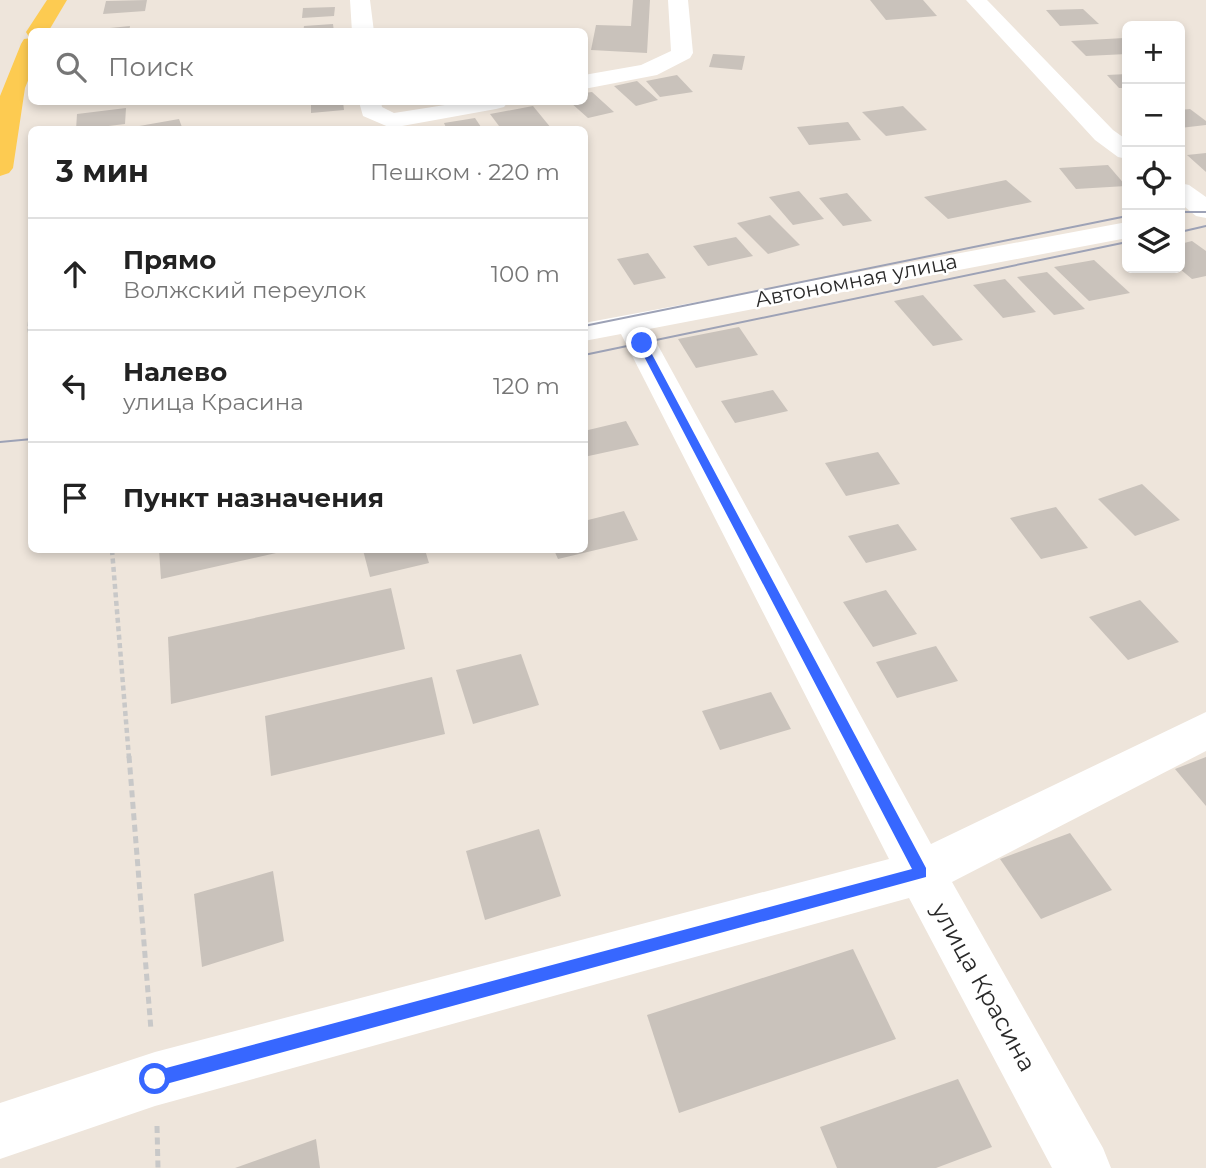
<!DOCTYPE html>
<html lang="ru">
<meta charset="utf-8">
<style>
:root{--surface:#fff;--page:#f2f2f2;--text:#222;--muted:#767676;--line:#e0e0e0}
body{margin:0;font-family:Montserrat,sans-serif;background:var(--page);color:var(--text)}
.controls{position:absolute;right:21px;top:21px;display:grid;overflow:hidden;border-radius:10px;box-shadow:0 4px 10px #0003}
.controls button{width:63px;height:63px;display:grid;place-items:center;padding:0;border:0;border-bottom:2px solid var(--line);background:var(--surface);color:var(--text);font:35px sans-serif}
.stop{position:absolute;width:21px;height:21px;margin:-16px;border:5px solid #3767ff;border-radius:50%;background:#fff}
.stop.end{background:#3767ff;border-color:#fff;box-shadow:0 2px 7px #0008}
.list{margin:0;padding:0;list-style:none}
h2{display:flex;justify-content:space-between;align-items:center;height:91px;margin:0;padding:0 28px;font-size:30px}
h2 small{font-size:23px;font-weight:400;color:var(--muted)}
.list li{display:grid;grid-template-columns:46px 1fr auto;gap:21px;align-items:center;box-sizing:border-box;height:112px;padding:0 28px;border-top:2px solid var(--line)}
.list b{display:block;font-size:26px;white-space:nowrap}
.list p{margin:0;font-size:23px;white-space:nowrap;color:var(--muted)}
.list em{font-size:23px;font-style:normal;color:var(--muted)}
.icon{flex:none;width:38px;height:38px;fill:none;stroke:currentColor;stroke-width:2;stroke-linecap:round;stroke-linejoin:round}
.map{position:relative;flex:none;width:1206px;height:1168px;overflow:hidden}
.search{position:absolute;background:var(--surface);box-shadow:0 4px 10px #0003;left:28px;top:28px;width:560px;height:77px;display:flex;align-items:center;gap:18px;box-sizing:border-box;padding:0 24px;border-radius:10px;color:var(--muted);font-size:26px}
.panel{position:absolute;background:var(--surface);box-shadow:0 4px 10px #0003;left:28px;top:126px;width:560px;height:427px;border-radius:10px}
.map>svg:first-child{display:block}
.building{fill:#c9c2bb}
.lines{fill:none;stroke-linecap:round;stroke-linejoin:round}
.path-far2{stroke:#c8c8c8;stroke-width:3.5;stroke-dasharray:4.5 2.5;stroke-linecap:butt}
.path-far1{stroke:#c8c8c8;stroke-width:4.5;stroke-dasharray:5 3.5;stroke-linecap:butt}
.path{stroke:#c8c8c8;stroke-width:5;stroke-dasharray:7 4.5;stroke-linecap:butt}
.minor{fill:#fff;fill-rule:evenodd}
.primary{fill:#fdcb51;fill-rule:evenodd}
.tram{stroke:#9da2b6;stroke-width:2}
.route{fill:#3767ff}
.labels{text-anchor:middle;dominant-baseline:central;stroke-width:5;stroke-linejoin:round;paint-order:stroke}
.far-street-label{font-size:21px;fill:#2a2a2a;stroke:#fff}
.street-label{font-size:24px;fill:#2a2a2a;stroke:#fff}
</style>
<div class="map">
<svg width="1206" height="1168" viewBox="0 0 1206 1168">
<rect width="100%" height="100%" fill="#eee5db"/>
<g class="building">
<path d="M147,0l-2,11 -42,3 3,-13z"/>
<path d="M633,0h17l-3,53 -56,-3 5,-25 35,1z"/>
<path d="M870,0h53l14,16 -51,4z"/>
<path d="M335,7l-1,9 -32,2 1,-10z"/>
<path d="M1083,9l16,15 -39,2 -14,-16z"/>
<path d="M333,24l1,8h-31l1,-6z"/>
<path d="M130,26l-1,6h-39v-2z"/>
<path d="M1124,38l3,3v13l-41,2 -15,-15z"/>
<path d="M713,54l32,2 -3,14 -33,-3z"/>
<path d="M1127,74v14h-8l-12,-13z"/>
<path d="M677,75l16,17 -33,5 -14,-16z"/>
<path d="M637,81l21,19 -22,6 -22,-20z"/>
<path d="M592,92l22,20 -26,6 -18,-16h14v-9z"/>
<path d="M311,102h32l1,8 -33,3z"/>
<path d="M533,106l18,22 -49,2 -12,-16z"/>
<path d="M903,106l24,24 -41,6 -24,-24z"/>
<path d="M126,108l-1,16 -49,6 1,-16z"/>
<path d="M1190,109l16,12v4l-26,3v-18z"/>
<path d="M475,118l8,12h-36l-3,-7z"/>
<path d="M179,119l4,11h-55v-2z"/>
<path d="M848,122l13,18 -52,5 -12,-18z"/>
<path d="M1206,153v19l-19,-17z"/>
<path d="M1108,165l18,21 -50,3 -17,-21z"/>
<path d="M1006,180l26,22 -84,17 -24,-22z"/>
<path d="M799,191l25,28 -31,6 -24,-28z"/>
<path d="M847,193l25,28 -29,5 -24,-28z"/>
<path d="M770,215l30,30 -32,9 -31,-31z"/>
<path d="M736,237l17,19 -45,10 -15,-20z"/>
<path d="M1192,241l14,10v25l-14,3 -12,-10v-25z"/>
<path d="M648,253l18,25 -32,7 -17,-26z"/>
<path d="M1094,260l36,33 -41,8 -35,-34z"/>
<path d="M1047,272l38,37 -31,6 -37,-38z"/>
<path d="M1005,279l31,33 -33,6 -30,-33z"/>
<path d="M923,295l40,45 -30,6 -39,-45z"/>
<path d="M739,327l19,28 -62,13 -18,-29z"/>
<path d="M773,390l15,21 -53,12 -14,-22z"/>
<path d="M626,421l13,24 -55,12v-26z"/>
<path d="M878,452l22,32 -54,12 -21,-33z"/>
<path d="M1142,484l38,36 -45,16 -37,-37z"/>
<path d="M1056,507l32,41 -47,11 -31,-41z"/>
<path d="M624,511l14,29 -80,19 -4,-9h30v-29z"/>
<path d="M898,524l19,26 -51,13 -18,-27z"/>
<path d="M159,550h126v1l-124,28z"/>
<path d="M363,550h62l4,13 -59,14z"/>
<path d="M391,588l14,61 -234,55 -3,-67z"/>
<path d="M886,590l31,44 -44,13 -30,-45z"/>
<path d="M1140,600l39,42 -51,18 -39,-43z"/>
<path d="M936,646l22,35 -61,17 -21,-36z"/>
<path d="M521,654l18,51 -66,19 -17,-54z"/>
<path d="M432,677l13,57 -174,42 -6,-60z"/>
<path d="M771,692l20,37 -71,21 -18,-39z"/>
<path d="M1206,757v49l-31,-37z"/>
<path d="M539,829l22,67 -76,24 -19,-69z"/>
<path d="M1070,833l42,57 -71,29 -41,-60z"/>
<path d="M273,871l11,70 -82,26 -8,-73z"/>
<path d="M853,949l43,90 -217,74 -32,-98z"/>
<path d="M958,1079l34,68 -56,21h-99l-17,-41z"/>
<path d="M316,1139l4,29h-85z"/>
</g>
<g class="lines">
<path class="path-far2" d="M32,294l-3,35 3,16"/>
<path class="path-far1" d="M112,550l17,208"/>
<g class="path">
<path d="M129,756l22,274"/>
<path d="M157,1126l1,42"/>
</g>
<g class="minor">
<path d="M350,0h20l4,32h-22z"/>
<path d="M668,0h20l5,53 -3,5 -33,17 -73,14v-14l57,-10 30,-14z"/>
<path d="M966,0h21l126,130 14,10v19l-9,-2 -23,-17z"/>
<path d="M359,102h22l1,5 12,6 70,-11h44l-4,5 -8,2 -105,19 -28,-12z"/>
<path d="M1180,183l9,2 17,12v21l-10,-2 -16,-13z"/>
<path d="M1127,222v16l-478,91 282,515 275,-132v39l-254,131 151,266 8,20h-59l-143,-270 -754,208 -155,53v-56l155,-51 734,-193 -268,-525 -37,7v-18z"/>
</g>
<g class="primary">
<path d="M47,0h20l-19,32h-16v5h-3l-3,-5z"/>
<path d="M32,38v33l-7,17 -12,80 -4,5 -9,3v-80l21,-52 3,-5z"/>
</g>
<g class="tram">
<path d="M1180,212h26"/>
<path d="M1180,232l26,-6"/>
<path d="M584,326l543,-110"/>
<path d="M584,355l543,-113"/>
<path d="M0,442l32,-3"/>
</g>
</g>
<path class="route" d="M638,341l8,2 280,525v9l-771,210 -6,-2 -2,-6 2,-6 6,-2 757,-202 -275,-526z"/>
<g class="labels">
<g class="far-street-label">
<text transform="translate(856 280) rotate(-11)">Автономная улица</text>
</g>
<g class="street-label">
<text transform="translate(984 987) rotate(61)">улица Красина</text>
</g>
</g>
</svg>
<div class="controls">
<button>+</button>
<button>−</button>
<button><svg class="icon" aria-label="locate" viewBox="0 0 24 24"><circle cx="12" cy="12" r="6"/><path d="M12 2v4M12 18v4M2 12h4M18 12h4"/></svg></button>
<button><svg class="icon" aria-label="layers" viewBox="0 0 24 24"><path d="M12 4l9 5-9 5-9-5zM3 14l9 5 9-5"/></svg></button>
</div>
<div class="stop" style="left:155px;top:1079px"></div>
<div class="stop end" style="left:642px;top:343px"></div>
<div class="search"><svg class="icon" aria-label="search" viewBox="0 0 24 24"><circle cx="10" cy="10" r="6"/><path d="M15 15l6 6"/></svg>Поиск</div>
<section class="panel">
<h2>3 мин<small>Пешком · 220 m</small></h2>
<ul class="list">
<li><svg class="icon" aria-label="ahead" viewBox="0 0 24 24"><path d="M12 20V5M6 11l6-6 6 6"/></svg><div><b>Прямо</b><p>Волжский переулок</p></div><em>100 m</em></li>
<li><svg class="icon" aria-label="left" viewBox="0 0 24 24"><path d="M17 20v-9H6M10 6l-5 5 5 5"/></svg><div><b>Налево</b><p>улица Красина</p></div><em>120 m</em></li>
<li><svg class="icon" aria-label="arrive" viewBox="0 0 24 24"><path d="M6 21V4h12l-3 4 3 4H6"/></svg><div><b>Пункт назначения</b></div></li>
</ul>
</section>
</div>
